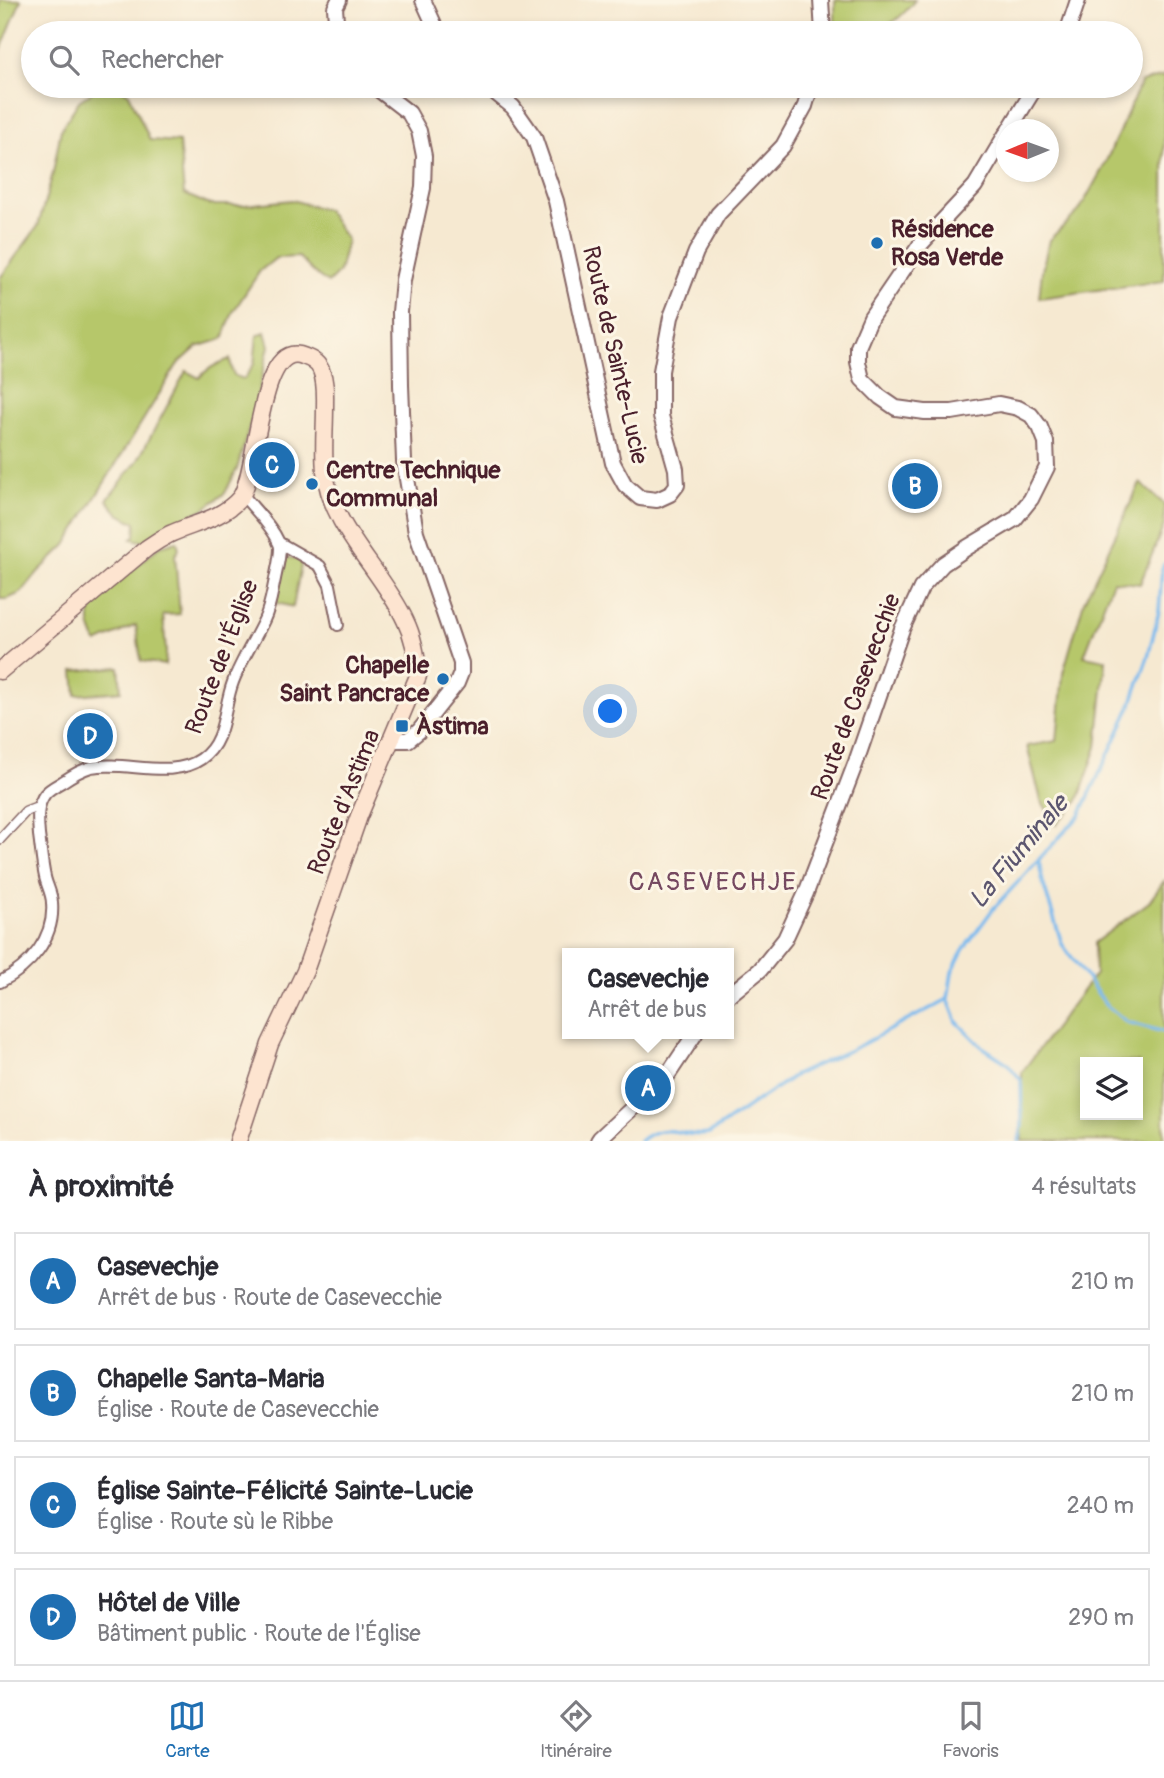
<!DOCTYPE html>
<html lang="fr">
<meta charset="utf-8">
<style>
:root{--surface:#fff;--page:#f7f7f7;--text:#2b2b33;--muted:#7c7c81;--line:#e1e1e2;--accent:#1f6fb2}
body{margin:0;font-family:Pangolin,sans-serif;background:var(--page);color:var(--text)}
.controls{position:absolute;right:21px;bottom:21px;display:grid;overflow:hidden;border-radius:0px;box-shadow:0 4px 10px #0003}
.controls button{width:63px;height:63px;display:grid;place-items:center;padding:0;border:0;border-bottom:2px solid var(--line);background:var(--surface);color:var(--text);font:35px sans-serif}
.compass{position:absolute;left:996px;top:119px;width:63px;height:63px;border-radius:50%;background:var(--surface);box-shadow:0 4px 10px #0003;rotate:269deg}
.you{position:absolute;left:611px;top:712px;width:24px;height:24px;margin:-18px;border:5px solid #fff;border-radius:50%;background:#1a73e8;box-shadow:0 0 0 10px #1a73e833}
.badge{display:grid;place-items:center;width:46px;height:46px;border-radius:50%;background:var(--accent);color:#fff;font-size:23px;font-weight:700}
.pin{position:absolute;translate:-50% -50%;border:4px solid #fff;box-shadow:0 2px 7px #0006}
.popup{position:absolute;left:562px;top:948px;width:172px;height:91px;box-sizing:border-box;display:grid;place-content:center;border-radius:0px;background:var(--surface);filter:drop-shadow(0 2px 5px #0005);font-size:23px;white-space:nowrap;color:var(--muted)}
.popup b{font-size:26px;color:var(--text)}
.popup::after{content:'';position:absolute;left:50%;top:100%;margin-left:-14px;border:14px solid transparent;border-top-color:var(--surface)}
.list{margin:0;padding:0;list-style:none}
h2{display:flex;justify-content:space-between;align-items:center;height:91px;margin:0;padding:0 28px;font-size:30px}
h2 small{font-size:23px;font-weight:400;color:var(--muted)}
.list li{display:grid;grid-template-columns:46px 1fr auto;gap:21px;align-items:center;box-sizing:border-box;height:98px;margin:0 14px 14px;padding:0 14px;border:2px solid var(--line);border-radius:0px}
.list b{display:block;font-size:26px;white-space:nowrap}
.list p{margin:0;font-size:23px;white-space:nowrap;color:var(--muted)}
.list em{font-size:23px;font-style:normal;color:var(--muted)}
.icon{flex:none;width:38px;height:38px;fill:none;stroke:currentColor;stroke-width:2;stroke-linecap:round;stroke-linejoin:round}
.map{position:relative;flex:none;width:1164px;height:1141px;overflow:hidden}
.search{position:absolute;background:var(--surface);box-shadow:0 4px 10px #0003;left:21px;right:21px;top:21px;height:77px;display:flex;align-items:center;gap:18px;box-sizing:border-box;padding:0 24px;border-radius:38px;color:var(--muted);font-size:26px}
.sheet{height:539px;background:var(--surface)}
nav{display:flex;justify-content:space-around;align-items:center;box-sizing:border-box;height:98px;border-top:2px solid var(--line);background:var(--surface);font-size:19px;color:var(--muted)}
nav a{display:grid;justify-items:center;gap:4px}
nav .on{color:var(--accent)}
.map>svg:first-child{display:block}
.green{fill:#b6c76a;stroke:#80734a;stroke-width:2;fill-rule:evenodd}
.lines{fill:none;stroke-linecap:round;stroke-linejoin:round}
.stream{stroke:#7abaee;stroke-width:3.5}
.pedestrian-casing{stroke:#866665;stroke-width:12}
.minor-casing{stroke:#866665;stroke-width:14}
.tertiary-casing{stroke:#866665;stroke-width:18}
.secondary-casing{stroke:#866665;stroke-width:19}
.pedestrian{stroke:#fff;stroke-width:9}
.minor{stroke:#fff;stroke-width:10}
.tertiary{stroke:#fff;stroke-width:14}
.secondary{stroke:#fde4d0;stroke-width:16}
.poi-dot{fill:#1f6fb2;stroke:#fcf5e5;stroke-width:2.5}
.labels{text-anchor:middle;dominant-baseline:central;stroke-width:6;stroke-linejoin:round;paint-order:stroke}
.poi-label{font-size:24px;font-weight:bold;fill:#4a1f2b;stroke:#fcf5e5;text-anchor:start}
.street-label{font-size:24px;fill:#4a1f2b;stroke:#fcf5e5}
.water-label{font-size:26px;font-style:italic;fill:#5b556f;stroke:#fcf5e5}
.neighbourhood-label{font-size:26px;letter-spacing:2px;fill:#754860;stroke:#fcf5e5}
</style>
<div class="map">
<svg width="1164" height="1141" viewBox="0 0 1164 1141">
<rect width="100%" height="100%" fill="#fcf5e5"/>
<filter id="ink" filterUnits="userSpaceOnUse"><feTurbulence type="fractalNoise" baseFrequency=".0143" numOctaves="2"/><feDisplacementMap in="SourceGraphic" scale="14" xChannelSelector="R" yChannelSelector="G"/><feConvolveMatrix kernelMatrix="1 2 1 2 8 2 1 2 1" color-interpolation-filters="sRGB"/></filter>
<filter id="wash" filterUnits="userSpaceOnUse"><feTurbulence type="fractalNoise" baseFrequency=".00686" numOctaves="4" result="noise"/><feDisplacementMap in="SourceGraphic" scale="28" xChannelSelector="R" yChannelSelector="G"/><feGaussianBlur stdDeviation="1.57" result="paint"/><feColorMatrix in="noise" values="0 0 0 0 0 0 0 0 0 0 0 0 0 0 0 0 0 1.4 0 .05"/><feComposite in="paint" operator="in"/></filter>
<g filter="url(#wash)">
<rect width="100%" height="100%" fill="#f6e9d1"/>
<g class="green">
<path d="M0,0h21l-21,52z"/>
<path d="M835,0h80c-9,13 -29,31 -46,33 -11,1 -23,0 -34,0z"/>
<path d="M1164,76v205l-125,17 3,-27 7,-31 30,-29 25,-45 37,-84z"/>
<path d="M101,86l21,3 7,5 21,46 29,2 5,52 26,11h34l48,-5 35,10 20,30 -8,32 -11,11 -16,-12 -13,-14 -23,1 -16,13 -27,41 -10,27 -26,8 -20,18 -111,180 -28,27 -17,21 -14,6h-7v-321l38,-52 15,-53 8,-44 18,-28z"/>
<path d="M265,332l4,14 -15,65 -17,58 -12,24 -21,16 -45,21 -14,12 -13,-3 3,-3 1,-13 -17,-9 -12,-14 31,-40 48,-89 13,7c8,-10 19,-15 31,-19l2,12 3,5 9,3 10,-15 3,-28z"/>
<path d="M1140,483l24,21v21l-24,59 -27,-3 -29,75 22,4 -9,87 -19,54 -22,24 -15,-25 -14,-54 30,-5 6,-68 21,-72z"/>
<path d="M177,541l2,8 -4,6 5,59 -17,1 3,37 -1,13 -24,-4 -5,-36 -39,18c-7,-16 -10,-21 -4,-39l67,-58z"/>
<path d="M282,556l20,4 -9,47 -20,-5z"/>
<path d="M119,667l2,24 -45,4 -2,-24z"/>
<path d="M1164,881v260h-142v-69l73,-98 -1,-31 55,-41zM1085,1062h53v53h-53z"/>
</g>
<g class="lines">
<g class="stream">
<path d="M1039,862l4,21 19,61 45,62 20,16 37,10"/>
<path d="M640,1141c26,-22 41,-2 69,-7l86,-59 64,-29 89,-47"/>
<path d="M1019,1141l3,-15 -1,-46 -14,-17 -26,-17 -24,-24 -9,-23 4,-27 11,-22 30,-41 87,-94 50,-107 18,-51 11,-46 3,-42 2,-5"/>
</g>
</g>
</g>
<g filter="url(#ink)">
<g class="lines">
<g class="pedestrian-casing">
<path id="pedestrian" d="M0,839l26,-28 13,-5"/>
</g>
<g class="minor-casing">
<g id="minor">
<path d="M278,542l42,24 10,19 8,40"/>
<path d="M0,982c30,-15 55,-44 52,-79 0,-9 -5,-17 -7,-26 -3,-13 -4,-28 -6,-42 -1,-14 -3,-29 6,-41 4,-5 12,-9 17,-12 9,-6 18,-12 29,-15 34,-7 80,13 110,-8 25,-17 22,-51 32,-77 8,-21 21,-41 31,-62 6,-12 8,-27 11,-41 2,-10 5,-21 5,-31 -1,-14 -24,-37 -33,-48l-5,-4"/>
</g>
</g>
<g class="tertiary-casing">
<g id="tertiary">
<path d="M423,0l15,33"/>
<path d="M821,0l2,33"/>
<path d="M337,33l-2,-25 4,-8"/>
<path d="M1067,33l11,-33"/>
<path d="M374,86l35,27 10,18 5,25 -1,32 -20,92 -3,32 1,73 3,76 12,71 45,131v10l-4,10 -38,48 -11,9h-16"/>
<path d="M487,86l26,21 21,30 22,64 57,262 12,22 15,13 17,2 13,-6 7,-9 -1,-16 -15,-53v-45l10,-54 25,-65 22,-38 65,-68 22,-40 6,-20"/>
<path d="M1009,130l27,-44"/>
<path d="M728,996l32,-26 25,-31 21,-46 50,-131 46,-133 19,-41 22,-24 25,-17 47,-28 16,-20 16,-32 -1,-25 -6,-15 -9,-12 -13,-7 -19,-4 -47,8h-27l-29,-4 -16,-11 -18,-18 -4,-17v-15l13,-30 49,-72 55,-59 31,-52"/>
<path d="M598,1141l2,-3 67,-62 28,-42"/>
</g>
</g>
<g class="secondary-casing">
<path id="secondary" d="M0,671l147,-123c7,-5 15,-10 23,-14 24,-11 52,-15 70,-36 18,-23 18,-153 60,-143 9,3 17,6 21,15 5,12 4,25 4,37 0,21 -2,43 0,64 5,56 57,99 80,149 9,18 12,36 13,56l-59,140 -54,155 -35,73 -32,97"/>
</g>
<use href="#pedestrian" class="pedestrian"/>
<use href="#minor" class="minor"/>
<use href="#tertiary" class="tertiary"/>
<use href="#secondary" class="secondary"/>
</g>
</g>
<g class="poi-dot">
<circle cx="877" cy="243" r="7"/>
<circle cx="312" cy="484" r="7"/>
<circle cx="443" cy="679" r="7"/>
<rect x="395" y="719" width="14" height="14" rx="3.5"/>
</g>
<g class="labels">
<g class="poi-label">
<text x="891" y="229">Résidence<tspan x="891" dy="28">Rosa Verde</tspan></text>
<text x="326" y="470">Centre Technique<tspan x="326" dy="28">Communal</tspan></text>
<text x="429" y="665" text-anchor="end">Chapelle<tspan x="429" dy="28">Saint Pancrace</tspan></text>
<text x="416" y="726">Àstima</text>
</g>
<g class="street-label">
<text transform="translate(615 355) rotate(77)">Route de Sainte-Lucie</text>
<text transform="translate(222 657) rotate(-69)">Route de l'Église</text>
<text transform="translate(856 697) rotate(-70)">Route de Casevecchie</text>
<text transform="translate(344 802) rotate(-68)">Route d'Astima</text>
</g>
<g class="water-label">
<text transform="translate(1019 852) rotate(-50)">La Fiuminale</text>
</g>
<g class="neighbourhood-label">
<text x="713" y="882">CASEVECHJE</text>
</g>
</g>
</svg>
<div class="controls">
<button><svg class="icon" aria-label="layers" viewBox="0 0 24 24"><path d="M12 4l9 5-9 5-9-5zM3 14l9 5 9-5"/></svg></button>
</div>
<svg class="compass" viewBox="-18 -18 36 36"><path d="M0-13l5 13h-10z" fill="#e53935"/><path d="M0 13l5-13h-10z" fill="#7c7c81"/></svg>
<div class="you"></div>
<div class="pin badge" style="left:648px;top:1088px">A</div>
<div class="popup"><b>Casevechje</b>Arrêt de bus</div>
<div class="pin badge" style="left:915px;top:486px">B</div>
<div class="pin badge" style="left:272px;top:465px">C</div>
<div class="pin badge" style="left:90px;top:736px">D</div>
<div class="search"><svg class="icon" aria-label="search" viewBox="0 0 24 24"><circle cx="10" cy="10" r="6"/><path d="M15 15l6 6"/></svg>Rechercher</div>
</div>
<section class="sheet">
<h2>À proximité<small>4 résultats</small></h2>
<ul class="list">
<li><span class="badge">A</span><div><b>Casevechje</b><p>Arrêt de bus · Route de Casevecchie</p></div><em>210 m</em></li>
<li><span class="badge">B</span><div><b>Chapelle Santa-Maria</b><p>Église · Route de Casevecchie</p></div><em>210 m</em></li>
<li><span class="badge">C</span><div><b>Église Sainte-Félicité Sainte-Lucie</b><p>Église · Route sù le Ribbe</p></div><em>240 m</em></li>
<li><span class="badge">D</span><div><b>Hôtel de Ville</b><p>Bâtiment public · Route de l'Église</p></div><em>290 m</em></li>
</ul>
</section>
<nav>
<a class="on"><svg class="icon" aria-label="map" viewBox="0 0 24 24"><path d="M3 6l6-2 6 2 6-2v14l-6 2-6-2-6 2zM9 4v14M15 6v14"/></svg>Carte</a>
<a><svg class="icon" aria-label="directions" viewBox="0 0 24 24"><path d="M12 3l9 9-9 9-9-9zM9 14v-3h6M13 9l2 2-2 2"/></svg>Itinéraire</a>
<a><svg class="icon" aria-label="saved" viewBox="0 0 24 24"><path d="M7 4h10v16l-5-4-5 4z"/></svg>Favoris</a>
</nav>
